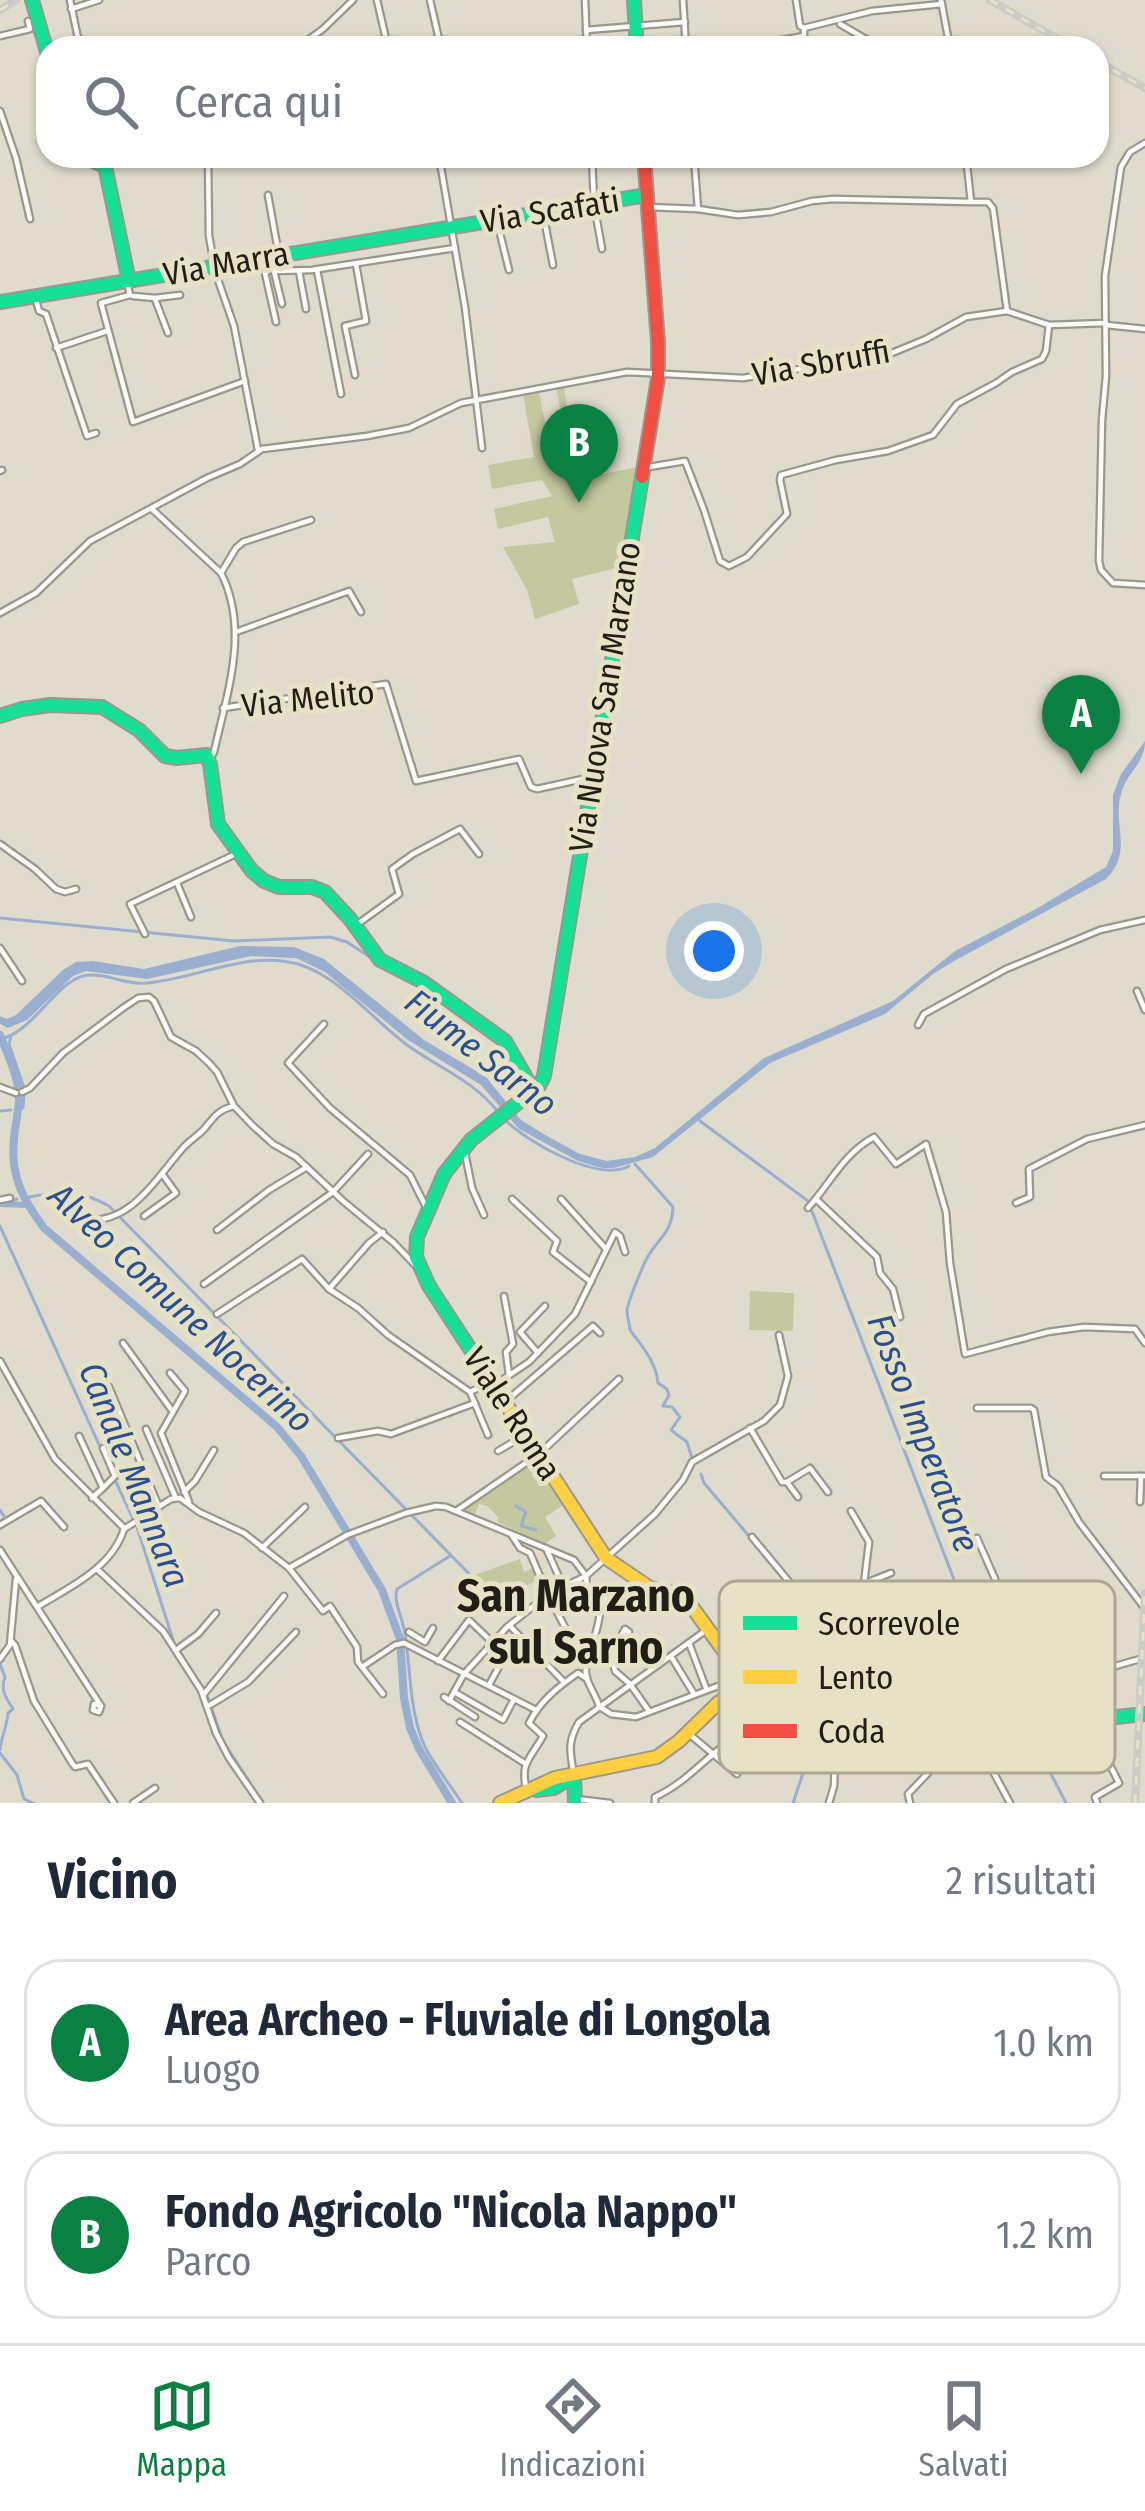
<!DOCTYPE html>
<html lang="it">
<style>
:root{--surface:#fff;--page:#f2f2f3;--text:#1f2937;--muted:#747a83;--line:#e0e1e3;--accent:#0b8043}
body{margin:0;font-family:"Fira Sans Condensed",sans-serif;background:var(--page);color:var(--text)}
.you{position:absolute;left:714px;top:951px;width:42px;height:42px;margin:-30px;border:9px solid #fff;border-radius:50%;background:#1a73e8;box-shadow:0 0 0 18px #1a73e833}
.badge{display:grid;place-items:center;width:78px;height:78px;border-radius:50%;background:var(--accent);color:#fff;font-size:39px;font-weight:700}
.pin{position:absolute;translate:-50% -99px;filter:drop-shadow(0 3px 6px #0008)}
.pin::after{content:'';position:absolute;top:63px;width:42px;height:36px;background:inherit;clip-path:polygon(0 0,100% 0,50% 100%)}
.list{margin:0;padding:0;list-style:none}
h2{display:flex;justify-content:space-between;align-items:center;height:156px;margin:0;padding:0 48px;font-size:51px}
h2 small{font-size:39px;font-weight:400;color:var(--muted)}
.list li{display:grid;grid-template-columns:78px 1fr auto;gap:36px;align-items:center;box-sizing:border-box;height:168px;margin:0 24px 24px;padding:0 24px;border:3px solid var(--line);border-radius:36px}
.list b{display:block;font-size:45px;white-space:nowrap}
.list p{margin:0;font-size:39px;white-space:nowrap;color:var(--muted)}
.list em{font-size:39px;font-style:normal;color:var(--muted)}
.icon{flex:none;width:66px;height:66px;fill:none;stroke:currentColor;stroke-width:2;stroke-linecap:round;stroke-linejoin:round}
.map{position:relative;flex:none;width:1145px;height:1803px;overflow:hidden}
.search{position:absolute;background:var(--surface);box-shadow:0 3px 9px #0004;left:36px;right:36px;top:36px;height:132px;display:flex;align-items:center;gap:30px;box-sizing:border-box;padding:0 42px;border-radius:36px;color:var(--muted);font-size:45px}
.sheet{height:540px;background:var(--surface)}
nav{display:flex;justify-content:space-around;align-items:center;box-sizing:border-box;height:168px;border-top:3px solid var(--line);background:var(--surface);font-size:33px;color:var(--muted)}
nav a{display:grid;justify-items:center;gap:6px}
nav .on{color:var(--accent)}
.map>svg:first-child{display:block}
.green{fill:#c3c89f}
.water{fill:#9aaed0}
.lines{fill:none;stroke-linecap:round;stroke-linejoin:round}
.stream{stroke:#9aaed0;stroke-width:3}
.canal{stroke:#9aaed0;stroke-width:6}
.river{stroke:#9aaed0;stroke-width:8}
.street-casing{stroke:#9a988d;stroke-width:9}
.fast-casing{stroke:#9a988d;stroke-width:16}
.slow-casing{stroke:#9a988d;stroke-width:16}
.jam-casing{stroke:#9a988d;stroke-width:16}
.street{stroke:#fafaf8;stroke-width:4.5}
.fast{stroke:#16e098;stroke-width:12}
.slow{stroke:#ffcf43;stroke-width:12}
.jam{stroke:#f24e42;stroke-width:12}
.rail-casing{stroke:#ccccc7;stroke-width:8}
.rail{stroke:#e6e2c6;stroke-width:3;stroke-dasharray:9;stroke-linecap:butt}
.labels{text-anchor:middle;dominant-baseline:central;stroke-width:10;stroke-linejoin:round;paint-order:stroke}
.street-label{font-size:33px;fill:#211f15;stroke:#e6e2c6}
.water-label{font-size:36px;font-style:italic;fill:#2c4f91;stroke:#e6e2c6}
.district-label{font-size:45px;font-weight:bold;fill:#211f15;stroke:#e6e2c6}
.key{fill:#e6e2c6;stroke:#aba891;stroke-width:3}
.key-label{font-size:33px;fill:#211f15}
</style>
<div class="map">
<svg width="1145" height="1803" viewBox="0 0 1145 1803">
<rect width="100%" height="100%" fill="#dfdccd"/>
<g class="green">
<path d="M564,387l5,29 8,-2 12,63 53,-11 -17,100 -53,13 7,25 -44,15 -8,-29 -24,-43 52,-5 -7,-25 -50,12 -4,-20 58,-13 -10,-16 -50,9 -4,-24 46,-8 -11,-63 16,-2 7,34 17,-4 -7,-34z"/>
<path d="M750,1291l44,2 -1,38 -44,-1z"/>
<path d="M538,1457l29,46 -22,14 11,19 -13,9 -19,-9 -1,-2 -26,-12 1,-5 -11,-11 -8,-2 -5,13 -11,-5 -1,-3z"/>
<path d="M520,1559l4,13 10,-4 5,12 -20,9 2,11 -20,17 -14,-18 -11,-6v-9l-7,-7z"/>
</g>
<path class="water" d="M1145,741c0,23 -19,32 -24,53 -9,32 13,56 -15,85l-152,82 -21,13 -48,40 -115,49 -117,94 -39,11h-12l-24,-7 -59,-32 -38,-44 -73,-45 -83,-68 -29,-14 -45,-2 -104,23 -61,-8 -13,5 -46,44 -19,8 -8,-4v-8l7,3 9,-4 47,-45 13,-8 17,-1 51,8 96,-23 54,1 30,12 100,81 62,37 35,43 26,16 33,18 27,7 28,-4 20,-9 109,-90 129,-57 62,-50 81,-42 70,-42 7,-16v-56l8,-21z"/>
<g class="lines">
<g class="stream">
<path d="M0,918l234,23 96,-4 17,5 29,19"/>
<path d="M11,1036l-2,8 15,44"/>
<path d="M5,1038c31,-12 53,-56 78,-62 21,-5 43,10 64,7 46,-4 88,-27 135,-22 52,5 88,58 128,86 31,22 64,34 88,65"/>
<path d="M23,1108l1,-13"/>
<path d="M0,1111l11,-1"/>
<path d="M504,1119c23,23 94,64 125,47"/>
<path d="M700,1121l108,80 147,381 69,139"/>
<path d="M635,1164l38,43c-1,26 -14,30 -26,51 -4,7 -20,46 -20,53 0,7 3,13 3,19 12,16 26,32 28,53l9,6 2,6 -6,11 9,1 8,10 -9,13 16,12 5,16"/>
<path d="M29,1197c32,-6 52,-7 80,9l376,384"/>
<path d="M3,1204l14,-5"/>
<path d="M0,1226l101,223"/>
<path d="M701,1474l3,9 45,53"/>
<path d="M115,1480l22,47 38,119"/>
<path d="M516,1506l10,6 -5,14 15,4"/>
<path d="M0,1510l5,8"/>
<path d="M450,1556l-53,33c-4,14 6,29 8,45 6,38 4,77 20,113 10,19 25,38 37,56"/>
<path d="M0,1664l5,13c-5,13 1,21 8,32l-5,4c-1,14 -7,24 -8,37"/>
<path d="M190,1669l15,21 18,51 40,62"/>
<path d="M1028,1730l38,73"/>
<path d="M0,1753l17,22 7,24 9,4"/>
<path d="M793,1803l25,-74 11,-7v-14"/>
</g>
<path class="canal" d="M0,1204l27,1"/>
<path class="river" d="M0,1035c8,21 19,42 19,65 -1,13 -4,26 -5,39 -4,36 9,61 30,89l233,199 24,29 81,134 18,49 4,59 6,30 9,21 33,54"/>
<g class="street-casing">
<g id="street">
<path d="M70,0l10,48"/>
<path d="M377,0l11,48"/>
<path d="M430,0l11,48"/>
<path d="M585,0l2,48"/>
<path d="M683,0l3,48"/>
<path d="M796,0l4,26 4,2 68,-17 70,-7"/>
<path d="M941,0l9,48"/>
<path d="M71,9l28,-9"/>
<path d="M840,24l41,24"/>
<path d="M586,30l99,-8"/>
<path d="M0,36l30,-7 -2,-8"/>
<path d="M174,48l10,-3"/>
<path d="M297,48l26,-19 30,-29"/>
<path d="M659,48h57"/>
<path d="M753,48l7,-4 44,-8v-7"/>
<path d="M0,111l16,47 14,61"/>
<path d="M1145,143l-15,9 -9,15 -16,109 1,100 -4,44 -3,141 2,9 12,13 32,2"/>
<path d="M208,156l1,80 7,38 18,52 24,124"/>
<path d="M439,156l26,151 17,141"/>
<path d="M592,156l2,48 8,45"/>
<path d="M694,156l4,53"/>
<path d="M268,195l11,61"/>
<path d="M971,202h17l5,6 14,103 42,14"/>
<path d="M648,207l50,2 40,6 33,-3 41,-11 21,-2 138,3 -5,-46"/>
<path d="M543,213l10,52"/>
<path d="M497,221l12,49"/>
<path d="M270,258l4,13 38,-1 143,-22"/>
<path d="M271,269l-6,4 11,49"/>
<path d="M317,270l24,124"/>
<path d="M274,271l8,33"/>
<path d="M299,271l7,38"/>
<path d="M127,282l3,13 -29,8 32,119 112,-41"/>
<path d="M35,296l4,15 7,3 41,122 9,-3"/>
<path d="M133,296l22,2 25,-3"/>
<path d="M155,299l13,34"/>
<path d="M1106,325l39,4"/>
<path d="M56,348l51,-17"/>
<path d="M355,375l-10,-49 21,-5 -10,-57"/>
<path d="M643,468l42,-7 19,49 16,51 9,5 18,-9 40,-43 -7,-34 1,-5 55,-15 52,-9 45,-16 24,-31 39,-21 16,-11 30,-13 4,-8 3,-26 57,-2"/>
<path d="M0,471l2,-1"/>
<path d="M152,509l69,64c29,57 6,120 -7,179l-5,8"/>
<path d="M221,573l15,-25 7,-6 68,-22"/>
<path d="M0,613l36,-20 54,-52 117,-63 33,-14 22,-15 105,-13 42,-8 52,-25 166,-31 116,6 144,-23 39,-16 40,-22 41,-6"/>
<path d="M236,632l113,-41 12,21"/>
<path d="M223,708l163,-24 30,97 103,-22 12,28 6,2 55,-12"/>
<path d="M0,844l35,25 21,20 9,3 11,-3"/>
<path d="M177,883l14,34"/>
<path d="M355,926l44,-32 -7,-25 21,-15 47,-25 19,25"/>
<path d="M145,934l-15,-30 108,-51"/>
<path d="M0,948l22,33"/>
<path d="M1137,991l8,19"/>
<path d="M324,1024l-36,39 42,45 80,67 16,32"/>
<path d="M918,1025l6,-11 82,-45 94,-39 45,-10"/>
<path d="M0,1087l16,6"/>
<path d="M22,1092l8,-4 33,-35 60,-45 15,-10 11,-1 5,4 17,36 25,14 13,12 8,9 17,34 18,19 21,19 23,13 47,44 51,42 21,22"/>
<path d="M465,1153l7,35 12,27"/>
<path d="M512,1199l45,42 -4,11 38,30"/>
<path d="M561,1199l45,50"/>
<path d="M816,1199l61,58 3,16 13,16 7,28"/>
<path d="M0,1200l10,-2"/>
<path d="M1016,1203l14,-6 -1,-28 58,-30 58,-14"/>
<path d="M808,1208c22,-24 35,-54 66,-71l22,27 30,-20 20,68 4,51 15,91 83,-22 36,-5 51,2 10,14"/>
<path d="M75,1209l10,11c47,4 71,-42 98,-72 6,-7 15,-12 22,-20 10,-12 13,-18 29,-22"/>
<path d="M144,1216l32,-23 -13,-18"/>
<path d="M217,1230l52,-40 38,-23"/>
<path d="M204,1284l129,-92 35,-38"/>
<path d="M329,1289l40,-46 14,-11"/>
<path d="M504,1296l9,48 -7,8 3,23"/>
<path d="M217,1314l85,-55 27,30 29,19 30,27 82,57 21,-10"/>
<path d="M123,1343l50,69"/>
<path d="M538,1353l-18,-21 25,-26"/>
<path d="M0,1361l55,98 69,69"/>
<path d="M170,1373l15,18 -24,42 28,69"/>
<path d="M493,1386l36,-24 46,-48 40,-82 5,4 5,16"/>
<path d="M109,1387l50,120"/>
<path d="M470,1392l18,43"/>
<path d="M504,1403l89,-77 7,7"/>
<path d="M977,1408h54l3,2 12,67 12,9 21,36 64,84"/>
<path d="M750,1428l32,54h5l23,-14 18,24"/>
<path d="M146,1429l29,67"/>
<path d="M79,1436l24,52 -11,10"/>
<path d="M338,1438l40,-7 13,3 84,-31"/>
<path d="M103,1448l12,28 -12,12"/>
<path d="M498,1451l27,-16"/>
<path d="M1104,1476h41"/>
<path d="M787,1482l11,15"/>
<path d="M184,1492l11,-11 19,-31"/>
<path d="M1140,1502l1,-26"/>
<path d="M456,1511l83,-57 80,-75"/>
<path d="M851,1511l18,31 -6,50 25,52 -4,21 -1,81"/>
<path d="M0,1525l41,-24 23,26"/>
<path d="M124,1529l47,-30 9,-1 19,14 45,21 45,35 58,-33 59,-22 30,-7 10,1 128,53 12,16"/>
<path d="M511,1534l9,14 10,5 18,42 29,55 13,7"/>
<path d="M752,1537l53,64 15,28 11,76"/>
<path d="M961,1544l16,-6 29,66c-1,32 26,63 39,91 5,8 5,20 6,29"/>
<path d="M262,1548l43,-41"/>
<path d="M546,1548l17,38"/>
<path d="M0,1550l101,156"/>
<path d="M289,1568l34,43 7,-5 27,41 1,15 4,5"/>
<path d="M97,1569l66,62 38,59 15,43 13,25 31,45"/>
<path d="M586,1576l2,23 12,10"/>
<path d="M863,1584l28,-11"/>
<path d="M37,1607c33,-20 75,-39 87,-78"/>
<path d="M603,1608l5,-17"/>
<path d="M600,1609l24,-2 23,-18"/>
<path d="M510,1626l53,55"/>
<path d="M409,1632l16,10 8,-14"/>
<path d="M11,1641l4,4 19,56 38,62 3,4 13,-3 26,39"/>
<path d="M689,1643l17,45"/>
<path d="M176,1650l22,-16 18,-21"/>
<path d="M672,1658l22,36"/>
<path d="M0,1659l10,-14 6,-66"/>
<path d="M438,1661l31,-41 24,23"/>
<path d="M614,1661l-3,-8 14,-24 4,3 -16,31 2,8 15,13 19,27"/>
<path d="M489,1685l14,-26"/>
<path d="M1042,1687l98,-28"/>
<path d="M456,1693l47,27 11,-21"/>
<path d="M204,1694l80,-98"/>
<path d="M383,1694l-21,-27 33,-22 9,-2 132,67"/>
<path d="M444,1697l31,20"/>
<path d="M449,1701l15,-27 43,-47 43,-34 36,-17 69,-62 28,-34 9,-18 72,-41 16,-16 8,-29 -9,-41"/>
<path d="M94,1704l7,2 -2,6 -6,-2z"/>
<path d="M210,1705l38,-23 48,-50"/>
<path d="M599,1706c-3,-12 -15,-25 -13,-38 2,-20 14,-37 14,-59"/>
<path d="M600,1707l11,7 25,3 98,-37"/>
<path d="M1088,1721l31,62 -24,14 2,6"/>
<path d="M460,1722l66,42"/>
<path d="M967,1723l43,80"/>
<path d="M688,1733l49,41"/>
<path d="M574,1775c-4,-22 -7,-33 5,-53l126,-91"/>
<path d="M527,1791c-8,-28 4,-33 16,-55l-14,-13c12,-23 29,-36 49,-50l9,6"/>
<path d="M576,1799l34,4"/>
<path d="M133,1803l22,-15"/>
<path d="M655,1803v-6c42,-19 61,-58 107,-71l11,32 27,4"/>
<path d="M829,1803l5,-17 3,-78"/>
<path d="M910,1803l-2,-9 22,-23 -6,-48"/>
</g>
</g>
<g class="fast-casing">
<g id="fast">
<path d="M32,0l16,55"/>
<path d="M634,0l3,48"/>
<path d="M90,156l5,6 10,4 24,115"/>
<path d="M0,302l647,-107"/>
<path d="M0,716l22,-7 28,-4 52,2 37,23 26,26 12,2 29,-3 4,9 8,60 34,47 12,10 15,6h33l13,5 25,27 30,41 43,22 82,59 28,49"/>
<path d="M489,1378l-60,-92 -13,-29 1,-20 27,-63 27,-34 68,-54 5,-10 98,-599"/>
<path d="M746,1683l23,10 52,14 50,-1 63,17 117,1 94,-10"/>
<path d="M574,1775l1,28"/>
<path d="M536,1790l18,-2 16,-10"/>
</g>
</g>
<g class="slow-casing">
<g id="slow">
<path d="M489,1378l117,180 44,30 28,6 9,6 52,72 4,7 -5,2 1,6 6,-1 -2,-7"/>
<path d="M500,1803l55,-25 102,-21 22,-16 39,-38 23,-15"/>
</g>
</g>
<g class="jam-casing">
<path id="jam" d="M642,477l16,-99v-36l-14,-186"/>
</g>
<use href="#street" class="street"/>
<use href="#fast" class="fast"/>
<use href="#slow" class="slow"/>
<use href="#jam" class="jam"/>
<g class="rail-casing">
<g id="rail">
<path d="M990,0l83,48"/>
<path d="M0,10l16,-10"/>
<path d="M1097,61l48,27"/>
<path d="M1135,1803l10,-210"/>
</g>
</g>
<use href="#rail" class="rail"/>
</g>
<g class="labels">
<g class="street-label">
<text transform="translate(550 211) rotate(-9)">Via Scafati</text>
<text transform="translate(226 264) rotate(-10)">Via Marra</text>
<text transform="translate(821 363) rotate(-10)">Via Sbruffi</text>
<text transform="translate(605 697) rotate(-81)">Via Nuova San Marzano</text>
<text transform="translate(308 699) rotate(-6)">Via Melito</text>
<text transform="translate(512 1414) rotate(57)">Viale Roma</text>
</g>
<g class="water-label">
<text transform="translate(481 1053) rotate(38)">Fiume Sarno</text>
<text transform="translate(181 1308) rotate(43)">Alveo Comune Nocerino</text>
<text transform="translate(923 1433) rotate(69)">Fosso Imperatore</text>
<text transform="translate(134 1475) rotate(68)">Canale Mannara</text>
</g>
<g class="district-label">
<text x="576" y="1596">San Marzano<tspan x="576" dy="52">sul Sarno</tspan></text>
</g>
</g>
<rect x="719" y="1581" width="396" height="192" rx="18" class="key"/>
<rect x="743" y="1616" width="54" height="14" fill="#16e098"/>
<rect x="743" y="1670" width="54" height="14" fill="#ffcf43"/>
<rect x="743" y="1724" width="54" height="14" fill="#f24e42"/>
<g class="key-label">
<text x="818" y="1635">Scorrevole</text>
<text x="818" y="1689">Lento</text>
<text x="818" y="1743">Coda</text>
</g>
</svg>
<div class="you"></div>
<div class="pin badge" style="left:1081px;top:774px">A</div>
<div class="pin badge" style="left:579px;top:503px">B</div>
<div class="search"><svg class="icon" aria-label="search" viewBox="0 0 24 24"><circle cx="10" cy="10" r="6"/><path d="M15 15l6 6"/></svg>Cerca qui</div>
</div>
<section class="sheet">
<h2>Vicino<small>2 risultati</small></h2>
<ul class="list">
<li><span class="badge">A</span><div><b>Area Archeo - Fluviale di Longola</b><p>Luogo</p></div><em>1.0 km</em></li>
<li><span class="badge">B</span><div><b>Fondo Agricolo &quot;Nicola Nappo&quot;</b><p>Parco</p></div><em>1.2 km</em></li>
</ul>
</section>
<nav>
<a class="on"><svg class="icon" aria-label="map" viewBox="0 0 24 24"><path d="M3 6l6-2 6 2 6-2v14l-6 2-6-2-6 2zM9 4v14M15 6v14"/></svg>Mappa</a>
<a><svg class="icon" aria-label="directions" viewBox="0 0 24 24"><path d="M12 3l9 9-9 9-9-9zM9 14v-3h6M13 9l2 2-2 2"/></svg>Indicazioni</a>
<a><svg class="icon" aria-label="saved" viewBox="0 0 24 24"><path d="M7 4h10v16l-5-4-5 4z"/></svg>Salvati</a>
</nav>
